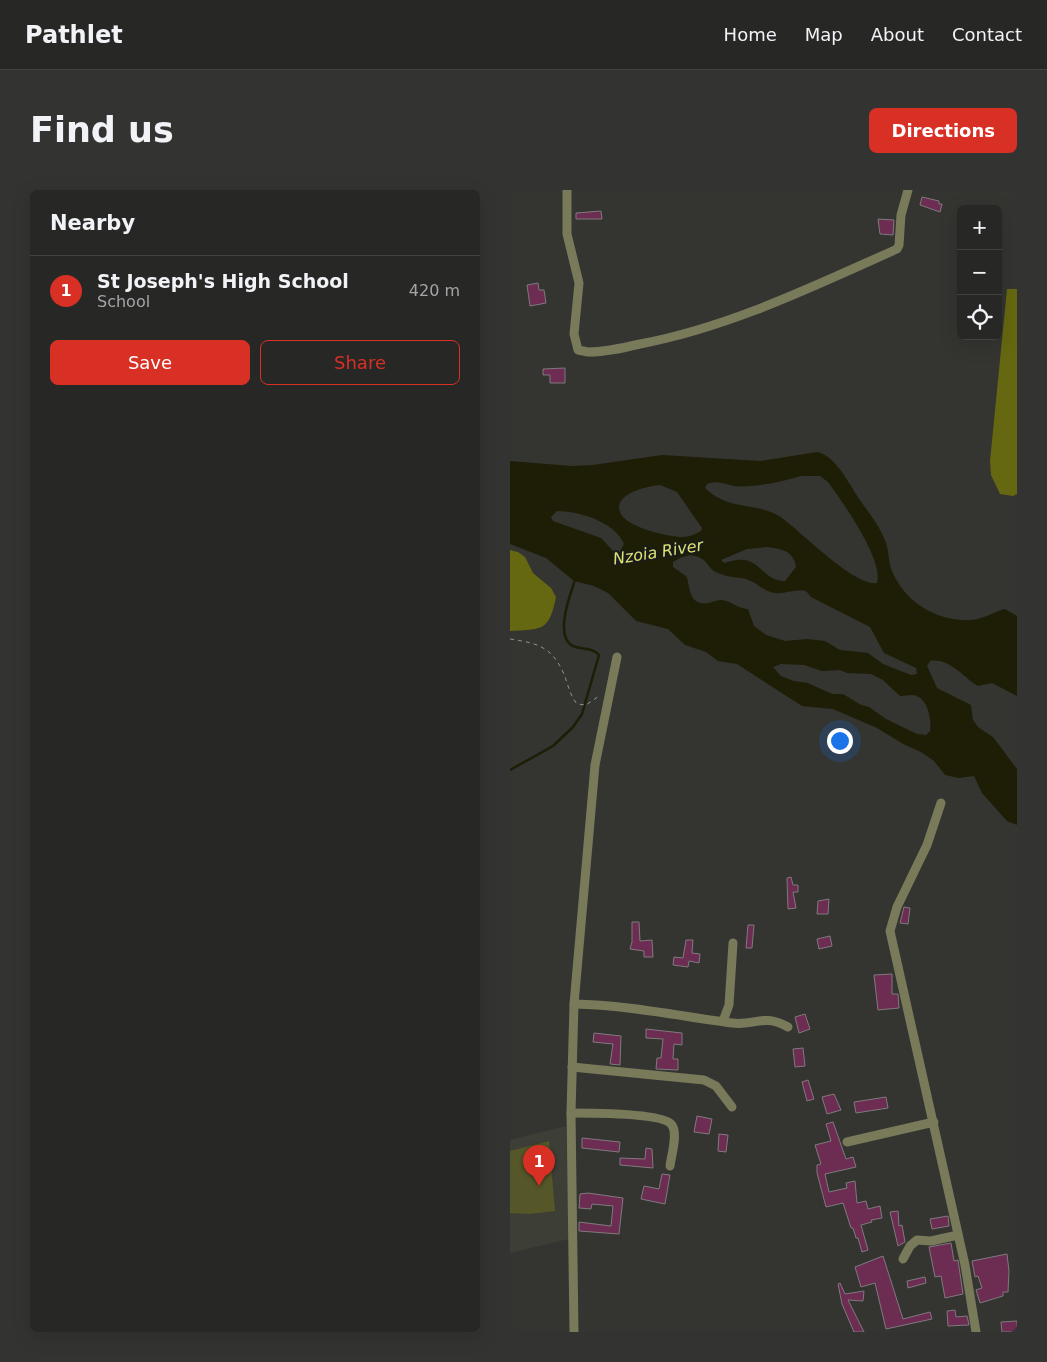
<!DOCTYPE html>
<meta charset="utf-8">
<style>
:root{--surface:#272725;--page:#333332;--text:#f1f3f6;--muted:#a4a5a7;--line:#434442;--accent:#d93025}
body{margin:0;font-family:"DejaVu Sans",sans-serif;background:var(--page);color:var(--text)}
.controls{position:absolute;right:15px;top:15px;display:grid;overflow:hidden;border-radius:8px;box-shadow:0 5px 20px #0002}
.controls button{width:45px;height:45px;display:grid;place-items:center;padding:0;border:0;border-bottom:1px solid var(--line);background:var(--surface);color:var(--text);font:25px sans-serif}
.you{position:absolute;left:329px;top:550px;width:18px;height:18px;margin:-12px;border:4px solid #fff;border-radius:50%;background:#1a73e8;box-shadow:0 0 0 8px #1a73e833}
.badge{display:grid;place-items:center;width:32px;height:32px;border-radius:50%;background:var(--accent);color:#fff;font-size:16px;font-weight:700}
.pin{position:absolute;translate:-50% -41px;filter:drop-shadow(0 1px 2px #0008)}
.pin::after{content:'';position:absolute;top:26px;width:18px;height:15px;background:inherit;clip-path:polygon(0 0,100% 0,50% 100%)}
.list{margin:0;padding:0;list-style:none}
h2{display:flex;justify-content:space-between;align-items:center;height:65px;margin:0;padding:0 20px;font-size:21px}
h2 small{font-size:16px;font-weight:400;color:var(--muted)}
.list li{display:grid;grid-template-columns:32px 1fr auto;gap:15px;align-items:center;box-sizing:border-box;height:70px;padding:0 20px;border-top:1px solid var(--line)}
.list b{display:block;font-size:19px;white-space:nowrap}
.list p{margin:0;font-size:16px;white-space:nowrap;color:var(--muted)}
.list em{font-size:16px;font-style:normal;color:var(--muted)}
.actions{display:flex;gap:10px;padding:15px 20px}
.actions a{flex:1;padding:11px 0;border:1px solid var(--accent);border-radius:8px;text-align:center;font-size:18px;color:var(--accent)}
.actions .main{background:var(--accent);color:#fff}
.icon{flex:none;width:28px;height:28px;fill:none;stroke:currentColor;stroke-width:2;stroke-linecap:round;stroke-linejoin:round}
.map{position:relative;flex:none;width:507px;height:1142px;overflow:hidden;border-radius:8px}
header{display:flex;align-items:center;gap:30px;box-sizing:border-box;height:70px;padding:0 25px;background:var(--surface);border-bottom:1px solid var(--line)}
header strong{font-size:24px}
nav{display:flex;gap:28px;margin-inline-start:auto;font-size:18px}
.intro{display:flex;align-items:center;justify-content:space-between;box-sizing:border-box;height:120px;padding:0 30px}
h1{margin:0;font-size:35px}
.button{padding:12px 22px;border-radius:8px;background:var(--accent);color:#fff;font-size:18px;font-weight:700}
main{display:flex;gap:30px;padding:0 30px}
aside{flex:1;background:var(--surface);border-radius:8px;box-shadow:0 5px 20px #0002}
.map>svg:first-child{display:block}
.built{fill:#3d3e35}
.green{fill:#555729}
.forest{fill:#656810}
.water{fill:#1d1e05;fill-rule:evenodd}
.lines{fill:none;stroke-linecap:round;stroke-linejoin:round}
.stream{stroke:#1d1e05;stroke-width:2.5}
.building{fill:#6d2d53;stroke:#7e7b7d}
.path{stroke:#91918f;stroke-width:1;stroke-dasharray:4 4;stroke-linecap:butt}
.minor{stroke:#787a5a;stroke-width:9}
.labels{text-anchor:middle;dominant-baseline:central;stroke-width:4;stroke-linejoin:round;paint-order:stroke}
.water-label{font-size:16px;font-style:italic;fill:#dce274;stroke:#1b1b1a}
</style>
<header>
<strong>Pathlet</strong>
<nav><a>Home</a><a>Map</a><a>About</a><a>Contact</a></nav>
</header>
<div class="intro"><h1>Find us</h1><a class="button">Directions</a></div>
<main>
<aside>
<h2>Nearby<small></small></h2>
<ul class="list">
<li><span class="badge">1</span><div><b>St Joseph's High School</b><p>School</p></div><em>420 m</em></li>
</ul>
<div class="actions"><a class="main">Save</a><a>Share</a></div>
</aside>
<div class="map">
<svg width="507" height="1142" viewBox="0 0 507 1142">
<rect width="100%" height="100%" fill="#343431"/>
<path class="built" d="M56,936l3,113 -59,14v-113z"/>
<path class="green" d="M39,951l6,70 -26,3 -19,-1v-62z"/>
<g class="forest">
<path d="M497,99h10v205l-4,2 -13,-2 -9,-19 -1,-14z"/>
<path d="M0,360l8,2 7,5 8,16 18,15 5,9c-7,35 -14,32 -46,34z"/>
</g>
<path class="water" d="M307,262c15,3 26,21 34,34 10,18 25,33 33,52 5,9 4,23 8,33 13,32 46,51 80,49 11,-1 22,-8 33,-11l12,7v80l-25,-13 -14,3c-14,-8 -29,-29 -48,-25l-3,5 10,22 34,17 2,15 5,7 15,10 24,32v56l-10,-4 -25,-28 -8,-17 -15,2 -14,-3 -11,-14 -13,-9 -18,-8 -26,-16 -44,-19 -31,-3 -65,-42 -19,-3 -12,-9 -21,-7 -17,-16 -32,-8 -28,-28 -14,-7 -20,-5 -28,-23 -36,-14v-83l61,5 22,-1 69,-10 98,6zM291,286h19l8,6c14,19 56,78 49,101 -23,4 -78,-54 -98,-67 -23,-14 -51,-5 -74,-28l2,-4c10,-4 17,0 27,2 20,2 47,-4 67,-10zM150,295l17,7 25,36 -1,3c-6,3 -12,6 -18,6 -15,0 -58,-10 -63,-25 -7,-19 29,-26 40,-27zM47,321c22,0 58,11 67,33l-5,9 -5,-1 -13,-14 -48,-17 -2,-4zM258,357c14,2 26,4 28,20l-11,14c-19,1 -24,-19 -41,-21 -6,-1 -13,1 -20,3l-3,-3 26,-11zM180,365c21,3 15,13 28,18 12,6 24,3 33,8 7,3 12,9 20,11 11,4 23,-4 35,-1l5,6 59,30 14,26 32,15 1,6 -6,1 -28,-11 -15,-11 -28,-3 -15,-9 -18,-2 -22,2 -19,-6 -12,-9 -6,-17c-10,0 -18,-9 -27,-9 -3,0 -9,2 -12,3 -19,3 -19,-12 -22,-26l-14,-10v-5l7,-4zM271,474l23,1 18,6 18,-1 7,3 24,1 12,6 17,16c4,0 9,-1 12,-1 16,1 20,25 18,36l-4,4 -9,-1 -31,-15 -17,-12 -8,-2 -18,-11h-11l-24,-11 -14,-2 -13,-5 -8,-9z"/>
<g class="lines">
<path class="stream" d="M0,580l43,-24 20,-19 9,-13 17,-59c-7,-8 -17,-5 -26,-9 -19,-9 -3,-51 2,-66"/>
</g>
<g class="building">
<path d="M412,7l17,4v3h3l-2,8 -20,-7z"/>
<path d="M91,21l1,8h-26v-6z"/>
<path d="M368,29l16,1 -1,15 -13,-1z"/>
<path d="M28,93l1,7h5l2,13 -16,3 -3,-21z"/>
<path d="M55,178v15h-15v-8h-7v-6z"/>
<path d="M281,687l2,8h5v7h-5l3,16 -8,1 -1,-31z"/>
<path d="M319,709l-1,15h-11l1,-13z"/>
<path d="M394,717l6,1 -2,16 -8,-1z"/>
<path d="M122,732h7l1,19 12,-1 1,17h-9v-6l-14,-2 2,-7z"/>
<path d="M238,735h6l-2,23h-6z"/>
<path d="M320,746l2,10 -13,3 -2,-10z"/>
<path d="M176,750h7l-1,13 8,1 -1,9 -10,-2 -1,6 -15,-2 1,-8 9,1z"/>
<path d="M382,784v20h6l1,14 -21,2 -4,-35z"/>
<path d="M295,824l5,15 -11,4 -4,-16z"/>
<path d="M136,839l36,4v12l-8,-1 -1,15h5v11l-22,-1 1,-11h4l2,-19 -17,-1z"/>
<path d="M84,843l27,3 -1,29 -10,-1 3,-20 -20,-2z"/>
<path d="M293,858l2,18 -10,1 -2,-18z"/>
<path d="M298,890l6,19 -7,2 -5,-19z"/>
<path d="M324,904l7,16 -14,4 -5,-17z"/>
<path d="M376,907l2,11 -32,5 -2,-11z"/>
<path d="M187,926l15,3 -3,15 -15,-2z"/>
<path d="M323,932l13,37 7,-2 3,10 -31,7 4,18 18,-4 -1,-5 9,-2 2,22 9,-2 2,8 12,-3 2,12 -11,2 1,2 -11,3 7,25 -6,2 -4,-14h-2l-3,-10h-2l-8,-25 -17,4 -9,-34v-8l4,-1 -6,-19 16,-4 -5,-17z"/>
<path d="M209,944l9,1 -2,17 -8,-1z"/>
<path d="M72,948l38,4 -1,10 -37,-4z"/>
<path d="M136,958l6,1 1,19 -33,-3v-7l25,1z"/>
<path d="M152,984l8,1 -5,29 -24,-5 3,-13 15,3z"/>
<path d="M78,1003l35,5 -4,36 -40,-3v-9l32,4 2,-20 -21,-2 -1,5 -12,-1 1,-14z"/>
<path d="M388,1021l1,15 3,-1 3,17 -7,4 -8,-34z"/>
<path d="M438,1026l1,10 -17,3 -2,-10z"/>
<path d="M441,1053l3,18 4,-1 5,34 -18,4 -4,-22 -6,1 -6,-30z"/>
<path d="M497,1064l2,17 -1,21h-5v4l-23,7 -4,-13 6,-2 -4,-12 -3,1 -3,-16z"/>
<path d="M373,1066l20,63 27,-7 2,7 -46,10 -11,-46 -14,4 -6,-20z"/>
<path d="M415,1087l1,6 -18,5 -1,-7z"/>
<path d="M330,1093l5,11 19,-3 -1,10 -15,-1 16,32h-10l-12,-28 -4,-20z"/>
<path d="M445,1120l1,7 11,-1 2,9 -21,1 -1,-15z"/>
<path d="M507,1131v11h-15l-1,-10z"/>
</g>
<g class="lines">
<path class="path" d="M0,449c26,4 41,7 53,33 5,11 6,22 14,32l9,1 13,-9"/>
<g class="minor">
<path d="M57,0v44l12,49 -5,51 4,16 10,2c18,0 35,-4 52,-8 90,-17 174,-58 257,-95l2,-4 2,-30 7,-25"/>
<path d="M431,613l-14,42 -30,62 -7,24 75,334 11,67"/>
<path d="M64,814c53,1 105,12 158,19 23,3 31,-10 56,4"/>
<path d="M213,831l6,-16 4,-62"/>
<path d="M62,877l132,13 12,6 16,21"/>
<path d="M61,923c17,0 90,0 100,11 8,8 0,32 -1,42"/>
<path d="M337,952l87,-20"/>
<path d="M393,1069l7,-13 7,-6 14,1 27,-6"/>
<path d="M64,1142l-3,-219 3,-109 21,-239 22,-108"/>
</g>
</g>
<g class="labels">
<g class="water-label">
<text transform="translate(148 362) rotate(-9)">Nzoia River</text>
</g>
</g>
</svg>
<div class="controls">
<button>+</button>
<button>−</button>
<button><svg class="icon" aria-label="locate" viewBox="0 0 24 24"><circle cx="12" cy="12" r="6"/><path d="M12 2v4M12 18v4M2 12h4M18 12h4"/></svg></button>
</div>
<div class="you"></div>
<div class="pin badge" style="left:29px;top:996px">1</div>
</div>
</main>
